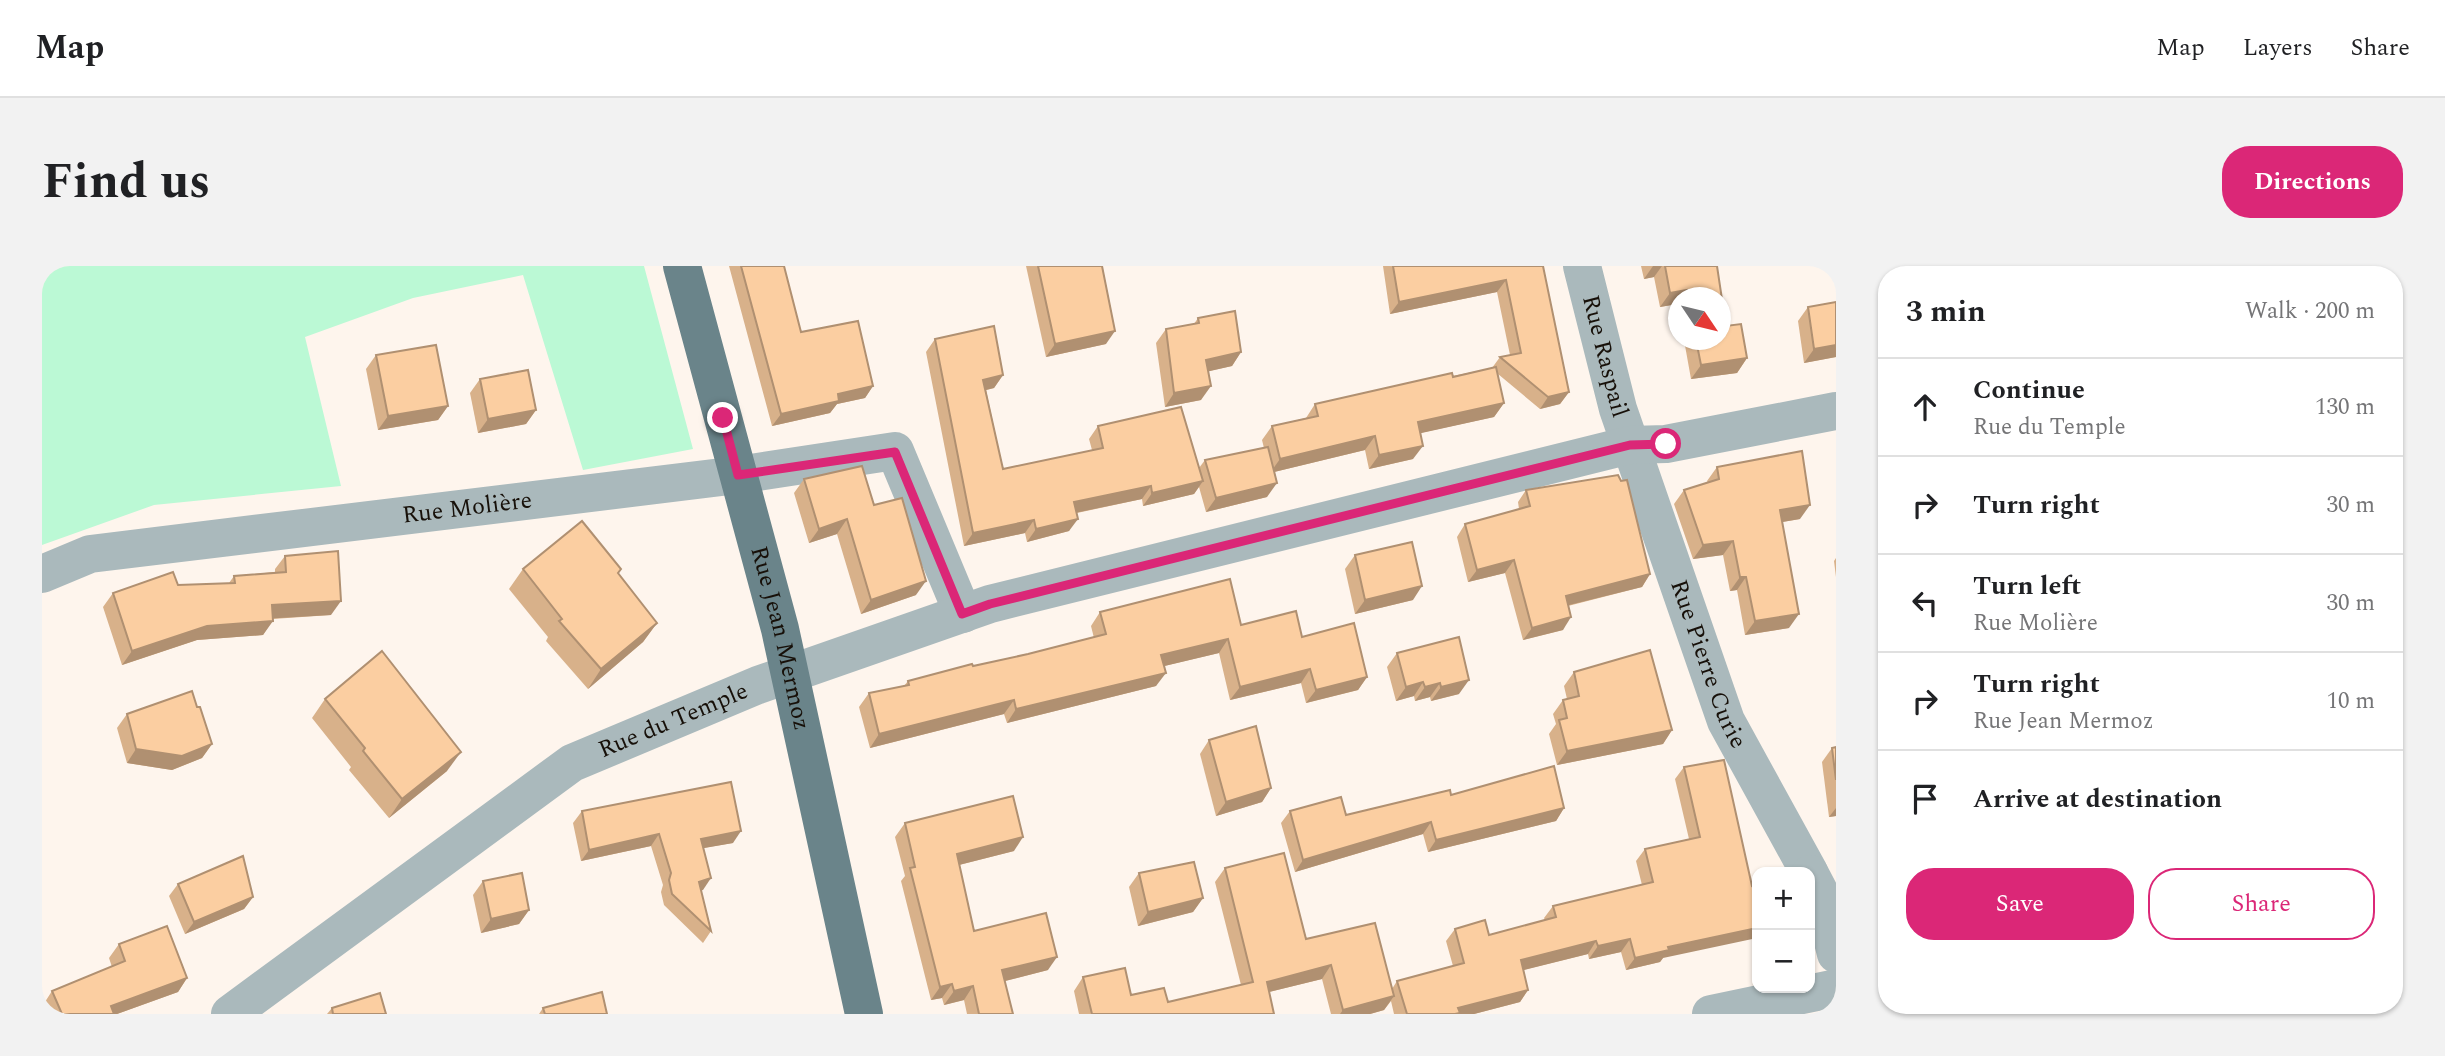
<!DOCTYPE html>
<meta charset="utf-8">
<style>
:root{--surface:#fff;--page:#f2f2f2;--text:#202124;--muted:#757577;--line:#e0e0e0;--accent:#db2777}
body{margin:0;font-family:Spectral,serif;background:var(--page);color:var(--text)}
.controls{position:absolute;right:21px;bottom:21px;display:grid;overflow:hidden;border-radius:14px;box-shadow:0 2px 5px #0004}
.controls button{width:63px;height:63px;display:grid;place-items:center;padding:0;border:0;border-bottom:2px solid var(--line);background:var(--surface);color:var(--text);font:35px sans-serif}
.compass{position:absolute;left:1626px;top:21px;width:63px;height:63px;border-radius:50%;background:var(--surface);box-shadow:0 2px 5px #0004;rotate:125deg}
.stop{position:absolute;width:21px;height:21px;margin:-16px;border:5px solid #db2777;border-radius:50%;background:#fff}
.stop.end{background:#db2777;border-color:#fff;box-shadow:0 2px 7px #0008}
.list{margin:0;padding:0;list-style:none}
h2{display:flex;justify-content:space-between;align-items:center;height:91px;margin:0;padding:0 28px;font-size:30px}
h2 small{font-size:23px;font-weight:400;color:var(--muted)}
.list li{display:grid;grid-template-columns:46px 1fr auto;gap:21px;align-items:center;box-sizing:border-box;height:98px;padding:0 28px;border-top:2px solid var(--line)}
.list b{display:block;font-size:26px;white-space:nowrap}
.list p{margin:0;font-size:23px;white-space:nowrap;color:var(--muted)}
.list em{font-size:23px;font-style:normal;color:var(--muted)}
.actions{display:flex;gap:14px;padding:21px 28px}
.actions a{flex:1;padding:16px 0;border:2px solid var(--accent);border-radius:28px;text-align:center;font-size:24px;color:var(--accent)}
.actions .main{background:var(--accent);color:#fff}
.icon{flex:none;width:38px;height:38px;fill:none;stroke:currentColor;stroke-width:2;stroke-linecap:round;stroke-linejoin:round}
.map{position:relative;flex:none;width:1794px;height:748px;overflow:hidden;border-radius:28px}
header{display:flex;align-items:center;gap:42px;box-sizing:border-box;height:98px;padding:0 35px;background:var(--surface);border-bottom:2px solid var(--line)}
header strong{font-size:33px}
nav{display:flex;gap:38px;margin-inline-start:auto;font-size:24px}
.intro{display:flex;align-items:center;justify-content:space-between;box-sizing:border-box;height:168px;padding:0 42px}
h1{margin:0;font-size:49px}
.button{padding:18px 32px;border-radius:28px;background:var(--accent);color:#fff;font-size:24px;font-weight:700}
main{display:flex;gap:42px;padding:0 42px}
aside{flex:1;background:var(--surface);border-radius:28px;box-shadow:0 2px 5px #0004}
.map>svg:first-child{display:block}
.green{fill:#bbf9d5}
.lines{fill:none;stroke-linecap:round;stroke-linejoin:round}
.minor{stroke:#aab9bc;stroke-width:38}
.major{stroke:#6a848a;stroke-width:38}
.wall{fill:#d8b18a}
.shaded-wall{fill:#b09071}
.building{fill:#fbcea1;stroke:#b09071;stroke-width:2}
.route{stroke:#db2777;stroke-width:9}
.labels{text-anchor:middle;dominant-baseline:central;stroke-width:5;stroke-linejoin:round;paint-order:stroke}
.street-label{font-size:24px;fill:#171009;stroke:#fff}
</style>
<header>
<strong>Map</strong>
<nav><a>Map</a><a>Layers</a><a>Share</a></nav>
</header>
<div class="intro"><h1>Find us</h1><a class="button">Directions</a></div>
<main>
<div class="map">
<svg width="1794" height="748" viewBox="0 0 1794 748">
<rect width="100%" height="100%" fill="#fef5ed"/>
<path class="green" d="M0,0h602l49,183 -110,21 -60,-195 -110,23 -108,39 36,149 -187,19 -112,40z"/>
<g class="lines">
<g class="minor">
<path id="s1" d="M1540,0l36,143 108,312 83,151"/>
<path id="s2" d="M0,308l48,-20 648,-79 157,-24 68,163"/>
<path d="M1768,608l12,23 14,57"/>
<path id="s3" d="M188,748l342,-251 186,-78 232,-81 640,-159 36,-1 170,-33"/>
<path d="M1669,748l125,-26"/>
</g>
<path class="major" id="s4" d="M640,0l98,363 84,385"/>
</g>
<g class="wall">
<path d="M687,0h55l17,66 72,54 -8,12 -28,6 -7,9 -58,13z"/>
<path d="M984,0h76l4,78 -60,13z"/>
<path d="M1341,0h160l26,126 -9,12 -20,5 -42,-35 6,29 -10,14 -74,16 -7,26 -44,10 -4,-19 -91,22 -7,25 -61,15 -7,-25 -5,7 -51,12 -1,-7 -65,14 -8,18 -42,11 -2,-9 -61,13 -38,-194 9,-13 68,36 -9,13 -8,2 17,79 89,-19 -3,-11 9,-13 101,42 6,-8 59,-12 -2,-8 10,-14 34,-8 9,-14 177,-36 8,-11 10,-2 -13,-63 -107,22z"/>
<path d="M1599,0h76l9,60 21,32 -10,15 -46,6 -7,-39h36v-42h-42v12l-1,-6 -17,3 -6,-30 -10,2z"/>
<path d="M1766,41l28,50 -32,6 -6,-42z"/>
<path d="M1156,52l43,34 -9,14 -23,5 -8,29 -36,7 -9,-64 10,-14 28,-5z"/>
<path d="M334,89l72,51 -10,14 -60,10 -12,-61z"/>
<path d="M438,113l56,31 -10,14 -48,9 -8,-40z"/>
<path d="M1675,201l83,52 -18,3 7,106 -44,7 -8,-45 -7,1 -7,-36 -30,4 -19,-55 10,-14 24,-7 -1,-2z"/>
<path d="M762,213l70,26 42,90 -55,19 -24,-80 -28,9 -15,-50z"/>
<path d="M1484,224l124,84 -8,13 -74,19 -5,24 -40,10 -18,-67 -37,9 -11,-45 8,-13 54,-15 -1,-7z"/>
<path d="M1313,289l58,45 -58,14 -10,-45z"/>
<path d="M243,290l46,59 -58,4 -10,16 -66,5 -75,25 -19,-58 10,-14 65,-8 51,-2 5,-7 41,-4v-3z"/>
<path d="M1794,292v19l-2,-16z"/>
<path d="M481,303h98l-3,5 39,49 -14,19 -55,47 -42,-48 2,-4 -39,-48z"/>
<path d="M1058,346l141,13 61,12 65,40 -9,13 -52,13 -5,-20 -71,17 -11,-47 -55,13 -8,20 -149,37 -3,-9 -134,34 -11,-41 10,-14 35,-7 4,-5 120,-27 66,-16 -3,-12z"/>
<path d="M1355,387l62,41 -28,7 -1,-4 -15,4 -1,-5 -18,5 -9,-34z"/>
<path d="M1532,406l98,58 -9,14 -106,21 -8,-31 7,-10 -3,-10 10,-14 4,-1 -3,-13z"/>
<path d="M283,433l122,72 -58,47 -40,-48 2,-3 -39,-49z"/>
<path d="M155,441l15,37 -10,14 -30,12 -45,-7 -10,-35 10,-14z"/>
<path d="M1167,474l62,48 -9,14 -46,14 -16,-62z"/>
<path d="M1794,481v69l-7,1 -7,-55 10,-14z"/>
<path d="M1682,494l-61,198 -3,4 -34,8 -5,-18 -32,7 -1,-5 -65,16 5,20 -8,12 -46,12h-80l-3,-13 -7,9 -14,4h-39l-9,-35 -53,13 5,22h-195l-5,-23 9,-14 48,18 37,7 73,-17 -26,-103 10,-14 81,71 86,50 5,-8 56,-15 -7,-25 9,-12 34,6 56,-15 -1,-2 9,-12 89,-21 -6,-24 9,-12 44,-10 -14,-60 9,-12z"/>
<path d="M1409,529l113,13 -8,13 -128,31 -5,-18 -128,38 -14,-49 9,-12 56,4z"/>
<path d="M540,545l151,32 -30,5v42h-2l10,41 -8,12 -39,-38 -3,-13 2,-7 -12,-39 -70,15 -8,-38z"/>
<path d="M863,557l109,28 -55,14 15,66 74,39 -43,11 8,33h-46l-3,-14 -20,5 -2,-7 -11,2 -30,-119 4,-5 -10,-39z"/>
<path d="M1097,607l64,25 -10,14 -55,14 -9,-39z"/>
<path d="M441,615l46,29 -10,14 -38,9 -8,-38z"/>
<path d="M136,618l75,13 -9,12 -59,25 -16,-38z"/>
<path d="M77,678l68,34 -9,14 -61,22h-71l-3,-9 9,-14 60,-24 -3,-9z"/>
<path d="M290,742l54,6h-59z"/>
<path d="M501,742l64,6h-68z"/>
</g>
<g class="shaded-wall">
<path d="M1611,0h9l-8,11 -10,2z"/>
<path d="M1464,14l-9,12 -107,22 9,-12z"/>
<path d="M1645,24l-5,8h-4l-1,6 -17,3 10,-14z"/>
<path d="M1073,65l-9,13 -60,13 9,-13z"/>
<path d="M1794,79v12l-32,6 10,-14z"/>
<path d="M1199,86l-9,14 -35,8 9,-14z"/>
<path d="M1705,92l-10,15 -46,6 10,-14z"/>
<path d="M961,109l-9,13 -20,5 9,-13z"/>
<path d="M831,120l-8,12 -28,6 -7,9 -58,13 9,-12 57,-20z"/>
<path d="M1169,120l-10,14 -36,7 9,-14z"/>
<path d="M1527,126l-9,12 -20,5 8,-12z"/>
<path d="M1462,137l-10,14 -86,19 10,-14z"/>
<path d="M406,140l-10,14 -60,10 10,-14z"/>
<path d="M494,144l-10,14 -48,9 10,-14z"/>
<path d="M1333,170l-10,14 -95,23 10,-14z"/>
<path d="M1381,180l-10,13 -44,10 10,-14z"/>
<path d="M1161,215l-9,13 -51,12 9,-13z"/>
<path d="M1235,217l-10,14 -61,15 10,-14z"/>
<path d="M1109,220l-9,13 -77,16 9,-13z"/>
<path d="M1768,239l-10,14 -30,5 10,-14z"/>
<path d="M805,253l-10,15 -28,9 10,-14z"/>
<path d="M1036,253l-9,12 -42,11 9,-13z"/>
<path d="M992,254l-9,13 -61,13 9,-13z"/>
<path d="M1691,275l-10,14 -30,4 10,-14z"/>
<path d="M1472,294l-9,13 -37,9 9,-12z"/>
<path d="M1608,308l-8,13 -85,21 9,-12z"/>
<path d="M1698,311h6l-9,13 -7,1z"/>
<path d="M884,315l-10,14 -55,19 10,-14z"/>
<path d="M1380,320l-9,14 -58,14 10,-14z"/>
<path d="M299,335l-10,14 -69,4 10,-14z"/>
<path d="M1757,348l-10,14 -44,7 10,-14z"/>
<path d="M1529,351l-8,13 -40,10 9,-12z"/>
<path d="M231,355l-10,14 -66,5 -75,25 10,-14 75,-25z"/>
<path d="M615,357l-14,19 -55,47 13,-20z"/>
<path d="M1186,373l-9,14 -67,16 9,-14z"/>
<path d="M1268,403l-9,14 -71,17 10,-13z"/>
<path d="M1124,407l-10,13 -149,37 9,-14z"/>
<path d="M1325,411l-9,13 -52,13 10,-13z"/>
<path d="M1427,414l-10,14 -28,7 10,-14z"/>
<path d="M1381,416l-9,14 -18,5 10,-14z"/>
<path d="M1398,417l-10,14 -15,4 10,-14z"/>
<path d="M972,434l-10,14 -134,34 9,-14z"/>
<path d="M1630,464l-9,14 -106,21 10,-14z"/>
<path d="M170,478l-10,14 -30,12 -45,-7 9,-14z"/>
<path d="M419,486l-14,19 -58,47 13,-19z"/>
<path d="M1229,522l-9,14 -46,14 10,-14z"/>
<path d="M1522,542l-8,13 -128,31 8,-12z"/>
<path d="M1794,542v8l-7,1z"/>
<path d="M1389,556l-8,12 -128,38 8,-12z"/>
<path d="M699,565l-8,12 -40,7 8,-11z"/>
<path d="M617,568l-8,12 -70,15 8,-11z"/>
<path d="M981,571l-9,14 -67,17 10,-14z"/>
<path d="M669,612l-8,12 -12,4 8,-12z"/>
<path d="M211,631l-9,12 -59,25 9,-12z"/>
<path d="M1161,632l-10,14 -55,14 10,-14z"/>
<path d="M487,644l-10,14 -38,9 10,-14z"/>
<path d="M1715,662v10l-94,20 -3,4 -34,8 9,-12 33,-11z"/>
<path d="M1588,673l-9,13 -32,7 9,-13z"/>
<path d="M1554,675l-8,13 -76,19 9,-13z"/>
<path d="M1015,691l-9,13 -55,14 9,-14z"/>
<path d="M1289,699l-9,14 -65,16 10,-13z"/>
<path d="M145,712l-9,14 -61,22h-12l6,-8z"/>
<path d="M910,718l-10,14 -11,2 9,-13z"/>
<path d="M931,720l-9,14 -20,5 10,-14z"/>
<path d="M1486,724l-8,12 -46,12h-20l4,-6z"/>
<path d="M1352,730l-10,14 -14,4h-30l3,-4z"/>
</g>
<g class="building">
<path d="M699,0h43l17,66 57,-11 15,65 -35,8 1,7 -58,13z"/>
<path d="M996,0h64l13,65 -60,13z"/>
<path d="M1351,0h150l26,126 -21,5 -48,-40 21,-4 -15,-73 -107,22z"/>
<path d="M1623,0h52l9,60 15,-2 6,34 -46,7 -5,-25h24v-42h-31l-2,-8 -17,3z"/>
<path d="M1794,36v43l-22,4 -6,-42z"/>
<path d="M1193,45l6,41 -35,8 5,26 -37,7 -8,-64 33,-6 -1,-5z"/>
<path d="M952,60l9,49 -20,5 20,89 100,-21 -5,-22 83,-19 22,74 -51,12 -1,-7 -77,16 4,17 -42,10 -2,-9 -61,13 -38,-194z"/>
<path d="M394,79l12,61 -60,10 -12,-61z"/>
<path d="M1454,101l8,36 -86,19 5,24 -44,9 -4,-19 -95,23 -8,-33 46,-10 -3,-12 137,-31 1,4z"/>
<path d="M486,104l8,40 -48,9 -8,-40z"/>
<path d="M1226,181l9,36 -61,15 -11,-38z"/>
<path d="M1760,185l8,54 -30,5 19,104 -44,7 -9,-44h-6l-7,-36 -30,4 -19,-55 35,-11 -2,-12z"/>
<path d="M820,200l12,39 28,-7 24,83 -55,19 -24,-81 -28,10 -15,-50z"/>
<path d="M1576,209l3,6 6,-1 23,94 -84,22 5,21 -39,11 -18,-68 -37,10 -12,-46 65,-18 -4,-16z"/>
<path d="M540,255l39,48 -3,4 39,50 -56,46 -42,-48 3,-2 -39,-50z"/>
<path d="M1370,276l10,44 -57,14 -10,-45z"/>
<path d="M296,285l3,50 -69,4 1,16 -66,5 -75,25 -19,-58 60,-21 5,13 57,-2 -1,-7 52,-4 -1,-16z"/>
<path d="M1188,313l11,46 55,-14 6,26 52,-14 13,54 -51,13 -6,-21 -70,18 -12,-48 -67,16 5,18 -150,36 -2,-9 -135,34 -10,-41 40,-8 -1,-4 64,-17 1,2 55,-12 78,-20 -6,-22z"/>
<path d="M1417,371l10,43 -28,7 -1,-4 -15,4 -2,-5 -17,5 -9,-34z"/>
<path d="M1608,384l22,80 -105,21 -8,-31 8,-2 -4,-18 16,-4 -5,-24z"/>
<path d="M340,385l79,101 -59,47 -39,-48 2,-3 -40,-49z"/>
<path d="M150,425l5,16h3l12,37 -30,12 -46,-7 -9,-35z"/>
<path d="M1214,460l15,62 -45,14 -17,-62z"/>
<path d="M1794,481v33l-4,-32z"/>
<path d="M1682,494l28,126 5,-1v43l-89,19 1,3 -34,8 -5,-19 -32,7 -2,-5 -75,19 7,30 -70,18 2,5 -5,1h-48l-10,-33 67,-18 -9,-34 30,-9 4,15 67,-18 -3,-11 100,-24 -8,-33 55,-12 -16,-70z"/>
<path d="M1512,500l10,42 -128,32 -5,-18 -128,38 -13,-49 51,-14 5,18 104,-25 1,5z"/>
<path d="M689,516l10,49 -40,8 10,39 -12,4 12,49 -39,-37 -3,-14 2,-7 -12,-39 -70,16 -7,-39z"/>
<path d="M971,530l10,41 -66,17 17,77 72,-18 11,44 -55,13 11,44h-34l-6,-28 -19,5 -2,-7 -12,3 -30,-119 5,-1 -10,-44z"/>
<path d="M1242,587l22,86 69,-16 19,73 -51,14 -12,-45 -64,17 7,32h-182l-9,-37 42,-9 6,27 33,-7 4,14 85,-20 -28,-114z"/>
<path d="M201,590l10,41 -59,25 -16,-38z"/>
<path d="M1152,596l9,36 -55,14 -9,-39z"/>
<path d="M480,607l7,37 -38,9 -8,-38z"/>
<path d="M125,660l20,52 -76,28 3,8h-52l-10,-23 73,-30 -6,-17z"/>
<path d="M560,726l5,22h-62l-2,-6z"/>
<path d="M338,727l6,21h-53l-1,-6z"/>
</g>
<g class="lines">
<path class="route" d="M681,152l15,57 157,-23 67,162 28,-10 640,-159 36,-1"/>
</g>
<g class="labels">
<g class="street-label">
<text stroke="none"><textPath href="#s1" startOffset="93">Rue Raspail</textPath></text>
<text stroke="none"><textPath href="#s2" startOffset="432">Rue Molière</textPath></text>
<text stroke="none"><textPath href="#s4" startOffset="385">Rue Jean Mermoz</textPath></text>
<text stroke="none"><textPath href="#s1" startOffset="418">Rue Pierre Curie</textPath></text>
<text stroke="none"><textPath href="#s3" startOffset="534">Rue du Temple</textPath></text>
</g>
</g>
</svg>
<div class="controls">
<button>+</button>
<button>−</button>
</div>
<svg class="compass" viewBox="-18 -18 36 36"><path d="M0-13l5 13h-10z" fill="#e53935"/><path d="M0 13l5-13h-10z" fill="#757577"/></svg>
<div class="stop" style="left:1624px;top:178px"></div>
<div class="stop end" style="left:681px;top:152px"></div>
</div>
<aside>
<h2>3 min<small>Walk · 200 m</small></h2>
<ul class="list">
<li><svg class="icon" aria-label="ahead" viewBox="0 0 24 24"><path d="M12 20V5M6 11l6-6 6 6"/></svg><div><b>Continue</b><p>Rue du Temple</p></div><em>130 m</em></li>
<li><svg class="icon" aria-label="right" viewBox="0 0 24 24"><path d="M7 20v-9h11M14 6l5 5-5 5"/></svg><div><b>Turn right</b></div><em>30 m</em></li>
<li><svg class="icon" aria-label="left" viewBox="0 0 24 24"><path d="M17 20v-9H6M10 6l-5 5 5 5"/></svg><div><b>Turn left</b><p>Rue Molière</p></div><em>30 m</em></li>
<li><svg class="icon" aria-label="right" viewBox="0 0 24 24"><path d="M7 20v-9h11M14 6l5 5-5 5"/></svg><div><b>Turn right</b><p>Rue Jean Mermoz</p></div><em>10 m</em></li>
<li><svg class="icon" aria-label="arrive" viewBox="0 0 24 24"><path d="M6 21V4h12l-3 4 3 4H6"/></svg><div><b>Arrive at destination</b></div></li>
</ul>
<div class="actions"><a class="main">Save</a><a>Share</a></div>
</aside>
</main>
